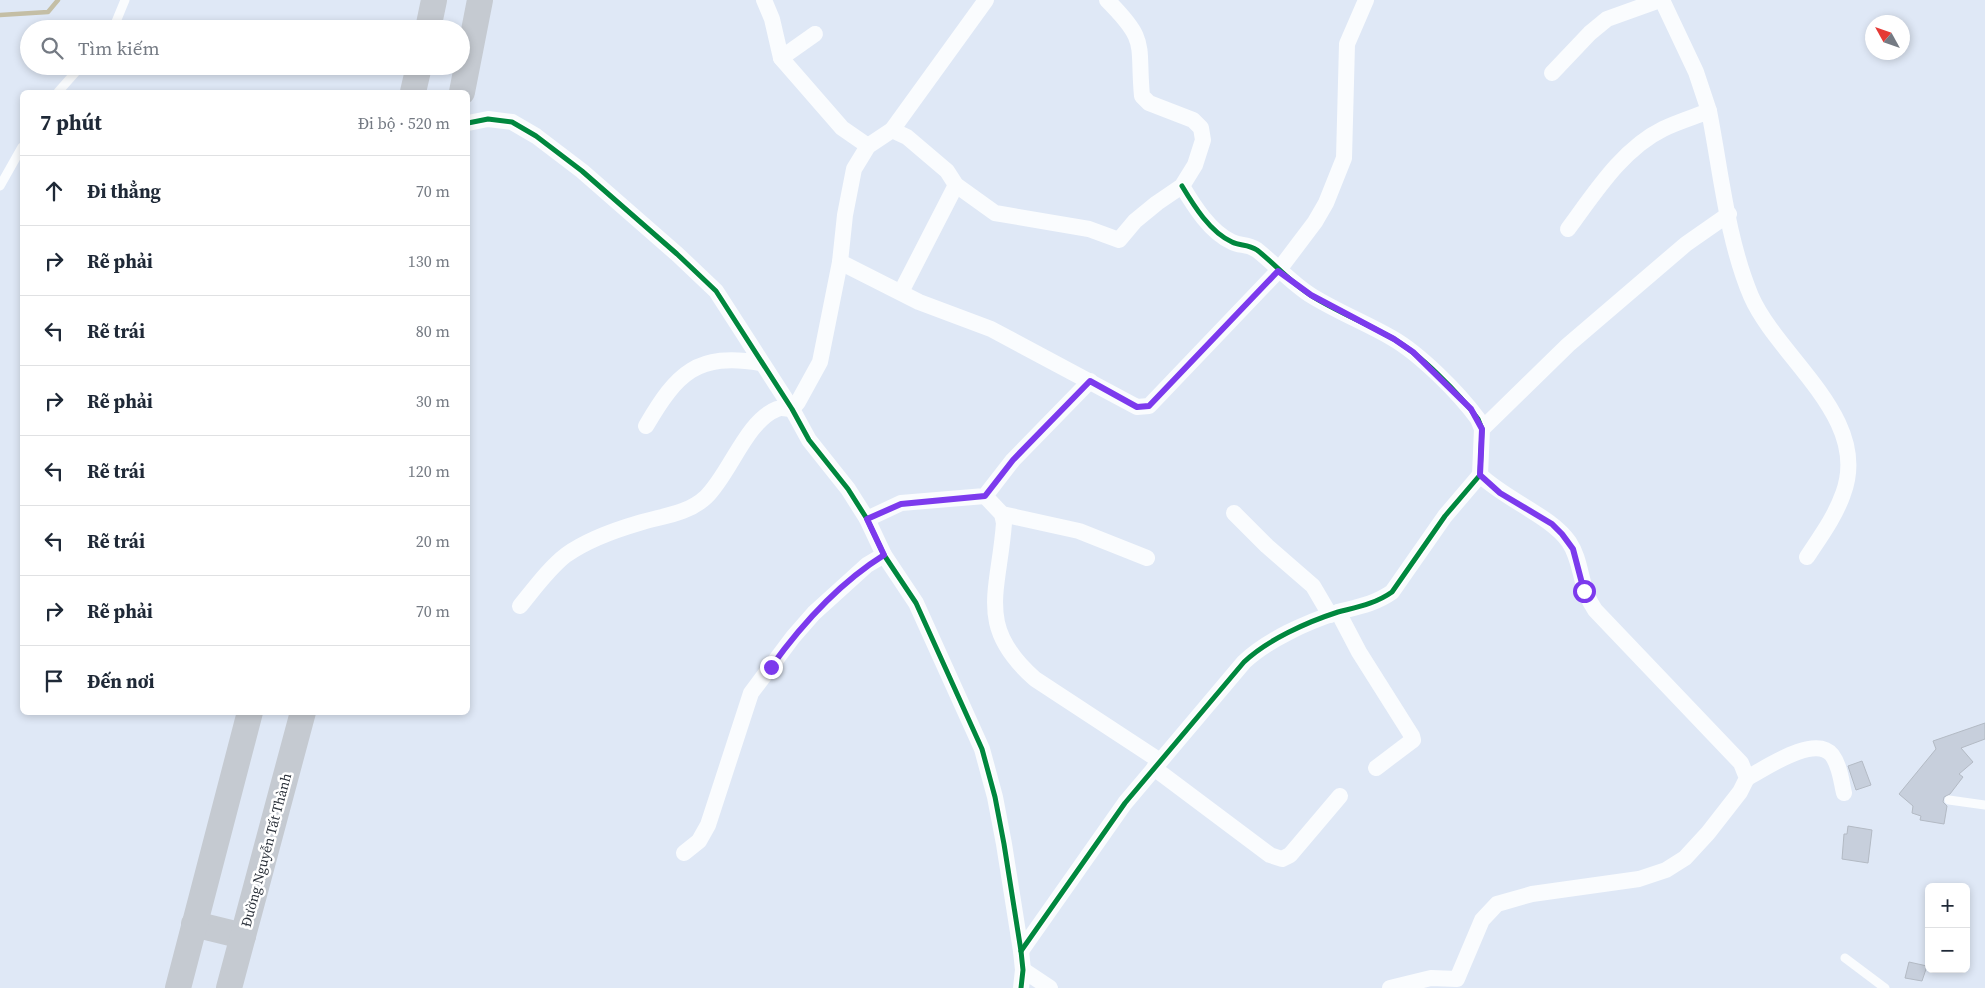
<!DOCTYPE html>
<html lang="vi">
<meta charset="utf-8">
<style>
:root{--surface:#fff;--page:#f6f6f7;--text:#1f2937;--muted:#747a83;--line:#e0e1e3}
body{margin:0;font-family:"Source Serif 4",serif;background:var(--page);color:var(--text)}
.controls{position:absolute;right:15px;bottom:15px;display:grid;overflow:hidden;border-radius:8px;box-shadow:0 2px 8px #0003}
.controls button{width:45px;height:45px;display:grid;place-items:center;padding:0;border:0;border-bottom:1px solid var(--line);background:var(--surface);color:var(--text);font:25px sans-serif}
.compass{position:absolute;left:1865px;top:15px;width:45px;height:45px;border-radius:50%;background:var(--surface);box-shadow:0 2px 8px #0003;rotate:310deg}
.stop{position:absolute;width:15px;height:15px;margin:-11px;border:4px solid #7c3aed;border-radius:50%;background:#fff}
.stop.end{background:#7c3aed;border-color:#fff;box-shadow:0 1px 5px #0008}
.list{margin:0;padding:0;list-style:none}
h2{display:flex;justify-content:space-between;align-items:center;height:65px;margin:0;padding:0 20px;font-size:21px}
h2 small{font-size:16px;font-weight:400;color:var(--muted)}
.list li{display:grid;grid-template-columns:32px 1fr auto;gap:15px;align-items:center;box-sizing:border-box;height:70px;padding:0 20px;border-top:1px solid var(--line)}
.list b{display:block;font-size:19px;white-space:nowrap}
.list em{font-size:16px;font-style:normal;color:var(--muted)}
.icon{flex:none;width:28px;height:28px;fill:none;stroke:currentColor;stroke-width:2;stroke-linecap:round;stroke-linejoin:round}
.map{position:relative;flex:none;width:1985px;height:988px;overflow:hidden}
.search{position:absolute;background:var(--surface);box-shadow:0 2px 8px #0003;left:20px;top:20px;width:450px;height:55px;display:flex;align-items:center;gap:12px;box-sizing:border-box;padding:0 18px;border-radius:28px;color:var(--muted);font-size:19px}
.panel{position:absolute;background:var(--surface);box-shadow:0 2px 8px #0003;left:20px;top:90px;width:450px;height:625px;border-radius:8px}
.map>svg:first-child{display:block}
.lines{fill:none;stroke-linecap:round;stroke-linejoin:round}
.stream{stroke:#c4bea5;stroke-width:4.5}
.building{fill:#c7cfdc;stroke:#b3bac4}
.service{stroke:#fafcfe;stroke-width:9}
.minor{stroke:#fafcfe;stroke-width:16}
.primary{stroke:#c5cad1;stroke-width:26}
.cycleway-casing{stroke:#fff;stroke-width:8}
.cycleway{stroke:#00873e;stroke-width:5}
.route{stroke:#7c3aed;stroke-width:6}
.labels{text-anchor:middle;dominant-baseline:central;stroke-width:5;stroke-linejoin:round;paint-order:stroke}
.street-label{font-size:14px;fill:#2d333c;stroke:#fff}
</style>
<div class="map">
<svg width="1985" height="988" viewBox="0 0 1985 988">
<rect width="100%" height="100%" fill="#dfe8f6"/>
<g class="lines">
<path class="stream" d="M0,15l48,-3 10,-12"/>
</g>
<g class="building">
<path d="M1985,723v16l-24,9 12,14 -14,12 4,3 -13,17 -6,3 -1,5 4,4 -3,18 -24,-4 1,-4 -9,-3 1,-7 -14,-12 37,-45 -3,-8z"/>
<path d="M1862,761l9,24 -15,5 -8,-24z"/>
<path d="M1848,826l24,4 -4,33 -26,-4 2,-25h3z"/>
<path d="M1909,962l18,4 -5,15 -17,-3z"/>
</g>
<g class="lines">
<g class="service">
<path d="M113,29l12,-29"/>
<path d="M58,92l23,-26"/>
<path d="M0,186l22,-39"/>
<path d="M1949,800l36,5"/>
<path d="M1845,958l40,30"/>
</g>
<g class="minor">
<path d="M764,0l8,19 9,39 61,70 26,18"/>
<path d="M1662,0l34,72 13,39c12,61 18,128 42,185 27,62 121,122 92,198 -8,23 -23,43 -36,63"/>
<path d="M781,58l34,-24"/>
<path d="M1552,73l38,-40 17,-14 53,-19"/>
<path d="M468,123l20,-4 24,3 24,14 46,35 95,83 39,37 76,118 17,31 39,49 19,30 17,36 32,48 66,146 13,48 9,47 17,107 2,19 -2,18"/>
<path d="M892,130l15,7 40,34 9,14 39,28 94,16 30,11 16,-19 22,-18 25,-17 13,-21 8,-25 -2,-12 -8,-8 -44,-17 -7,-7c-5,-53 7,-54 -35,-96"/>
<path d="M1568,229c26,-35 54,-80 95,-100 14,-7 31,-12 46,-18"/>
<path d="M840,262l79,40 72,27 146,78 12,-1 129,-135 37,-49 11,-19 18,-45 3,-114 19,-44"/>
<path d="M901,292l55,-107"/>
<path d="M646,426c31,-53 51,-74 115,-63"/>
<path d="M1482,429l86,-84 118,-101 43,-30"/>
<path d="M985,496l17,18 2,9c-5,69 -29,103 31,156l125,82"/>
<path d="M1234,513l33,33 46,40 17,29"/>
<path d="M1002,514l77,17 68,27"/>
<path d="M867,519l34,-16 84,-7 28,-36 77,-79"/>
<path d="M520,606c14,-17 29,-38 46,-51 21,-15 49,-25 73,-32 23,-7 49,-9 67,-26 24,-23 40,-76 71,-88 4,-2 10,0 15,0l6,-7 22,-40 20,-100 5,-47 9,-46 14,-23 24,-16 94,-130"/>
<path d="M1338,612l21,40 53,84 1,4 -37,28"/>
<path d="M1154,768l116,87 12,4 8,-4 50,-59"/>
<path d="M1747,778c19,-10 68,-44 85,-23 8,11 9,25 12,38"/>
<path d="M684,853l15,-12 9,-16 43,-132 42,-56 21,-24 53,-48 17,-10"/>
<path d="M1021,951l104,-148 119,-141c23,-22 63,-40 94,-50 19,-5 37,-8 54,-20l53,-76 35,-41 2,-46 -4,-10c-19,-26 -58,-65 -86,-81 -26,-15 -54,-26 -80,-42 -21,-13 -36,-31 -55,-46 -9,-6 -17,-4 -25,-8 -22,-10 -38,-36 -50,-56"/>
<path d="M1023,970l27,18"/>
<path d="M1390,988l41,-10 26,1 25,-59 15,-16 35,-10 107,-15 27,-9 19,-12 23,-25 32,-41 7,-14 -6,-15 -146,-153c-16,-23 -12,-47 -26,-68 -18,-26 -63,-42 -89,-67"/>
</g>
<g class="primary">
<path d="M428,29l6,-29"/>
<path d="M413,92l6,-26"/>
<path d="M462,92l18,-92"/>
<path d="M194,924l49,12"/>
<path d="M178,988l72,-276"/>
<path d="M229,988l74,-276"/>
</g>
<g class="cycleway-casing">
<g id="cycleway">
<path d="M468,123l20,-4 24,3 24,14 46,35 95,83 39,37 76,118 17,31 39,49 19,30 17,36 32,48 66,146 13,48 9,47 17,107 2,19 -2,18"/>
<path d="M1021,951l104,-148 119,-141c23,-22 63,-40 94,-50 19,-5 37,-8 54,-20l53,-76 35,-41 2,-46 -4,-10c-19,-26 -58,-65 -86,-81 -26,-15 -54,-26 -80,-42 -21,-13 -36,-31 -55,-46 -9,-6 -17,-4 -25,-8 -22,-10 -38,-36 -50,-56"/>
</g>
</g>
<use href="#cycleway" class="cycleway"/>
</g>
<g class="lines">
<path class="route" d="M771,667c31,-43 68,-84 113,-112l-17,-36 34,-15 84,-8 28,-36 77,-79 47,26 12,-1 129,-135 33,24 83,44 19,13 58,57 11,20 -2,46 20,18 52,31 10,10 11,15 11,42"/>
</g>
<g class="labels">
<g class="street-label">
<text transform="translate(266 850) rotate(-75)">Đường Nguyễn Tất Thành</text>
</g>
</g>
</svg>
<div class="controls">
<button>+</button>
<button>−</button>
</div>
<svg class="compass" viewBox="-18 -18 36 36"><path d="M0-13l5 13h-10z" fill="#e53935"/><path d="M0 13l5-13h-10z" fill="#747a83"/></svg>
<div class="stop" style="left:1584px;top:591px"></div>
<div class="stop end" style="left:771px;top:667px"></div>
<div class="search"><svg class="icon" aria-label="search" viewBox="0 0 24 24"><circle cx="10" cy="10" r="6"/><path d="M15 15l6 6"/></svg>Tìm kiếm</div>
<section class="panel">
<h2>7 phút<small>Đi bộ · 520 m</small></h2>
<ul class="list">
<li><svg class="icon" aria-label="ahead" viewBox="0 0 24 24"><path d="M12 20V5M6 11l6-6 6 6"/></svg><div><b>Đi thẳng</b></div><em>70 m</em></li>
<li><svg class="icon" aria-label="right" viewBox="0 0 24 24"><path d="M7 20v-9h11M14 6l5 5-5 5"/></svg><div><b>Rẽ phải</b></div><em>130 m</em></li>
<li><svg class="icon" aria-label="left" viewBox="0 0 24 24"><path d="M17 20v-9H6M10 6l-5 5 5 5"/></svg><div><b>Rẽ trái</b></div><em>80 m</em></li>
<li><svg class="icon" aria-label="right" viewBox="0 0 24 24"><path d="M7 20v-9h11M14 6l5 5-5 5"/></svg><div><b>Rẽ phải</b></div><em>30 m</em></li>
<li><svg class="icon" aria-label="left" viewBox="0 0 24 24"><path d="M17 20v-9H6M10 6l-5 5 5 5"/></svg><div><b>Rẽ trái</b></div><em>120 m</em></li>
<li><svg class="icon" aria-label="left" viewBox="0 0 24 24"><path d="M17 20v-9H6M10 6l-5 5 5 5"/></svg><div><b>Rẽ trái</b></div><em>20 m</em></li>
<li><svg class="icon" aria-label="right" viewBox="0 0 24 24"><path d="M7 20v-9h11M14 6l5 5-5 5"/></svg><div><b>Rẽ phải</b></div><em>70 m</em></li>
<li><svg class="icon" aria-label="arrive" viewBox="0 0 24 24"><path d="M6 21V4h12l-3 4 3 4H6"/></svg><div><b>Đến nơi</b></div></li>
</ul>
</section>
</div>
